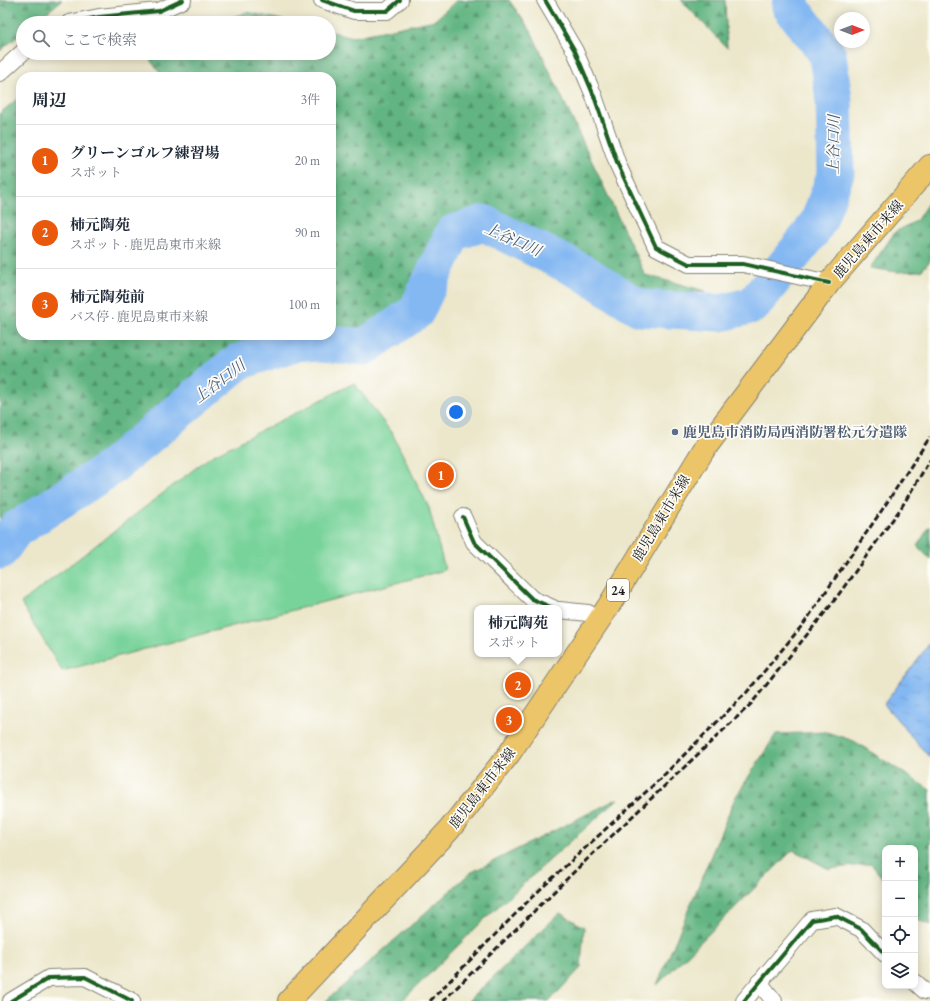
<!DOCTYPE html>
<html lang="ja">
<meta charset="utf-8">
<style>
:root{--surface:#fff;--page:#f6f6f7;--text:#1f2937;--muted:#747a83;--line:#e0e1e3;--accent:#ea580c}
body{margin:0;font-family:"EB Garamond","Noto Serif JP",serif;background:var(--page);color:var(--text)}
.controls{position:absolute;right:12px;bottom:12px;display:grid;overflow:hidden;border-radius:8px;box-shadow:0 2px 10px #0003}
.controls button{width:36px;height:36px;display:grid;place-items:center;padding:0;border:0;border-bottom:1px solid var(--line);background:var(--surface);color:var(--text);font:20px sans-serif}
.compass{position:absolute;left:834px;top:12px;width:36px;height:36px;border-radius:50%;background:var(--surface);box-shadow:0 2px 10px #0003;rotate:90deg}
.you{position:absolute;left:456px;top:412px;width:14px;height:14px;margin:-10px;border:3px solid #fff;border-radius:50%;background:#1a73e8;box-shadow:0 0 0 6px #1a73e833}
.badge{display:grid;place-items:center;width:26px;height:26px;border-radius:50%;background:var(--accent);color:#fff;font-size:13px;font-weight:700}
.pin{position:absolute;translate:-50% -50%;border:2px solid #fff;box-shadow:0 1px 4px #0006}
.popup{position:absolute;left:474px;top:605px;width:88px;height:52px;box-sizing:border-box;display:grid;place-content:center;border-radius:8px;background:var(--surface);filter:drop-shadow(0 1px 3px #0005);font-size:13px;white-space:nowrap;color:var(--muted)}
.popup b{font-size:15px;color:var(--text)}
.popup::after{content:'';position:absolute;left:50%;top:100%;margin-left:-8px;border:8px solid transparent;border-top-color:var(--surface)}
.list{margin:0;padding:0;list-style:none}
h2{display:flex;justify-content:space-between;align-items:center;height:52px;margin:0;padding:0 16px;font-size:17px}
h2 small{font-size:13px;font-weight:400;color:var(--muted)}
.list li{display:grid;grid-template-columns:26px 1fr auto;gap:12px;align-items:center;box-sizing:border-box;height:72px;padding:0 16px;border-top:1px solid var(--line)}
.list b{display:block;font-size:15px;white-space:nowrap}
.list p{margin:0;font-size:13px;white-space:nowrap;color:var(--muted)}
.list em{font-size:13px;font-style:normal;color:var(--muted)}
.icon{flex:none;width:22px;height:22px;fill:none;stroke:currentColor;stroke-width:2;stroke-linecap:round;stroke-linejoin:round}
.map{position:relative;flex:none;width:930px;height:1001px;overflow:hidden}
.search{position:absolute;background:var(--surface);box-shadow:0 2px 10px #0003;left:16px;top:16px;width:320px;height:44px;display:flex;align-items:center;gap:10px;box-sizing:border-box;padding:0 14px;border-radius:22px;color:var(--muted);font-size:15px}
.panel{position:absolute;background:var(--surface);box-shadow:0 2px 10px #0003;left:16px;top:72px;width:320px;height:268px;border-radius:16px}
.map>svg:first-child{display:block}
.grass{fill:#78d39a;stroke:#4a785b}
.forest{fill:url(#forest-firs);stroke:#3f684f}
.water{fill:url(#water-ripples);stroke:#506a87}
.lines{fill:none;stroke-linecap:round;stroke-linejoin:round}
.river{stroke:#84b8f2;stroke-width:37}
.street-casing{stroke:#848274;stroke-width:18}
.primary-casing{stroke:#848274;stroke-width:24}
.street{stroke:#fff;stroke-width:16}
.primary{stroke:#edc569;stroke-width:22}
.rail{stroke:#1c1c1c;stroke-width:3;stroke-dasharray:6 3;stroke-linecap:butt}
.cycleway-casing{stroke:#fdfcf7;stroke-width:6}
.cycleway{stroke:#1b5e20;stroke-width:4}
.service-dot{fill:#5c6f8a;stroke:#fdfcf7;stroke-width:1.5}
.labels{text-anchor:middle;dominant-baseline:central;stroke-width:3.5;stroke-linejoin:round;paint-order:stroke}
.shield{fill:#fdfcf7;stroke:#605f5e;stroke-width:1}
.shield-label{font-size:13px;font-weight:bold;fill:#1c1c1c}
.street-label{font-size:14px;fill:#1c1c1c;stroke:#fdfcf7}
.service-label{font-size:14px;font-weight:bold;fill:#4e5e75;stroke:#fdfcf7;text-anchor:start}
.water-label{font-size:15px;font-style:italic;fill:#465a72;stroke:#fdfcf7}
</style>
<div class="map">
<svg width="930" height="1001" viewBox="0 0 930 1001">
<defs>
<pattern id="forest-firs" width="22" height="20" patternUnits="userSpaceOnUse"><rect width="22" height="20" fill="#62b582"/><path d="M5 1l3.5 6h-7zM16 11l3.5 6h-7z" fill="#50926a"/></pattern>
<pattern id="water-ripples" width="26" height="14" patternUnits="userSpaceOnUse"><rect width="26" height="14" fill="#84b8f2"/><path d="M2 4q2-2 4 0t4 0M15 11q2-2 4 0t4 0" fill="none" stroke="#719ecf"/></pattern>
</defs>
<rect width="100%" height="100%" fill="#fdfcf7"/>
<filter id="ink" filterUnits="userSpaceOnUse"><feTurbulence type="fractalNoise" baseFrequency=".025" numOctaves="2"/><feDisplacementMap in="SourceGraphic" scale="8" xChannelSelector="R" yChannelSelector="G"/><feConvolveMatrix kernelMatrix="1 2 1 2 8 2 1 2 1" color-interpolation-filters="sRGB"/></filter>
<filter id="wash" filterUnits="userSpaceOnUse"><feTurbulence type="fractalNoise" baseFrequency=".012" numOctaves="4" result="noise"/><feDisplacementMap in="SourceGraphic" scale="16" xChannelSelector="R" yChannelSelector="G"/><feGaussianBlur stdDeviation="0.9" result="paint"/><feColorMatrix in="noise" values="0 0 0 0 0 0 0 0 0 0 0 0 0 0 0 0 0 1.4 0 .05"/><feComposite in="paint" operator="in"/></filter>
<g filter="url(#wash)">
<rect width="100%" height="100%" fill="#ece7cb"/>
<path class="grass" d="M354,383l39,52 36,73 16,62 -383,101 -41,-68 189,-146z"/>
<g class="forest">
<path d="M0,0h62l-28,23h-11v9l-23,19z"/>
<path d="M457,0h52l22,31 114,244 61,16 -60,5 -162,-87 -36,13 -38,82 -44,28 -35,-2v-253h-168l-18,-24h184v-22l24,6 82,-17z"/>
<path d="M681,0h44l2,48z"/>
<path d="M247,12l48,11h-81z"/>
<path d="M21,96v239h258l-51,16 -131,112 -97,64v-414z"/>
<path d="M930,200v61l-9,10 -24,1 -27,-4 25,-36 21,-11z"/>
<path d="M930,526v33l-13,-13z"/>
<path d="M827,732l27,9 76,49v135l-15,-6v-71h-30v33l-14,-17 -42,5 -36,-19 -136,135 78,-187 41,-64z"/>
<path d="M619,798l-127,114 -90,89h-76l144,-128z"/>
<path d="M560,913l24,14 -3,41 -32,33h-81z"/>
</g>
<path class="water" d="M930,643v115l-46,-54z"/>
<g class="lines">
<path class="river" d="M0,551l15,-21 94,-61 129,-107 62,-21 64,6 52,-35 37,-79 31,-10 100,50 56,35 81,5 32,-8 58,-72 8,-13 17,-47 -2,-73 -6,-45 -38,-49 1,-6"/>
</g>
</g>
<g filter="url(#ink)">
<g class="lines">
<g class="street-casing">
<g id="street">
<path d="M322,0l32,11h33l13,-11"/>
<path d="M545,0l30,51 19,45 24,69 38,82 33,17h54l86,19"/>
<path d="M69,23l30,-6 60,-6 24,-11"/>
<path d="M0,73l23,-21"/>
<path d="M463,517l11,25 58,57 21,9"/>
<path d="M559,610l29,3 11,6"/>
<path d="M759,982l15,19"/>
<path d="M915,982l10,9 5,1"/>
<path d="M11,1001l38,-23 36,-1 47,24"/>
<path d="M744,1001l68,-81 24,-4 25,13 24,25"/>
</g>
</g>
<g class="primary-casing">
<path id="primary" d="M289,1001l160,-171 60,-76 99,-147 95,-156 126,-168 101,-117"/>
</g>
<use href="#street" class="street"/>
<use href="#primary" class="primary"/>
<g class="rail">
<path d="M430,1001l102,-104 129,-119 86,-86 58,-70 77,-112 48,-73"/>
<path d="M443,1001l137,-135 171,-162 80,-99 70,-97 29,-48"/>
</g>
<g class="cycleway-casing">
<g id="cycleway">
<path d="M322,0l32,11h33l13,-11"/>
<path d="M545,0l30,51 19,45 24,69 38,82 33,17h54l86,19"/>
<path d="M69,23l30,-6 60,-6 24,-11"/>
<path d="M463,517l11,25 58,57 21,9"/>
<path d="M11,1001l38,-23 36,-1 47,24"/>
<path d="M744,1001l68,-81 24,-4 25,13 24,25"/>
</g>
</g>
<use href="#cycleway" class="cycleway"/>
</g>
</g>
<circle class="service-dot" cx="675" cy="432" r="4"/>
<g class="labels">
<rect class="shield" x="607" y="579" width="22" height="22" rx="3"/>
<g class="shield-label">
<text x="618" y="590">24</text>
</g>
<g class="street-label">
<text transform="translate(868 239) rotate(-49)">鹿児島東市来線</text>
<text transform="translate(661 518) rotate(-59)">鹿児島東市来線</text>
<text transform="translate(482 788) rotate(-52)">鹿児島東市来線</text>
</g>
<g class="service-label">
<text x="683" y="432">鹿児島市消防局西消防署松元分遣隊</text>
</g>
<g class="water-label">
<text transform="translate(833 145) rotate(-89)">上谷口川</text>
<text transform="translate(513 239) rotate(24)">上谷口川</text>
<text transform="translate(219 381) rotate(-37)">上谷口川</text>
</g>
</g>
</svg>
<div class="controls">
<button>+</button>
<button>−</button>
<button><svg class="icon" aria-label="locate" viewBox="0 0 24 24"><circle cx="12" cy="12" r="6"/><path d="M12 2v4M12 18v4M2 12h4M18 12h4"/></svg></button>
<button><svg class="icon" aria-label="layers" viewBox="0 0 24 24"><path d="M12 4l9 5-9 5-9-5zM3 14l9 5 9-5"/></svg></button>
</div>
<svg class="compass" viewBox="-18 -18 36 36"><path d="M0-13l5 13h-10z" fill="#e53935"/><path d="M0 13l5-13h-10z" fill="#747a83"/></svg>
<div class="you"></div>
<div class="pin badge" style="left:441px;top:475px">1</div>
<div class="pin badge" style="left:518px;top:685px">2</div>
<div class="popup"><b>柿元陶苑</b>スポット</div>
<div class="pin badge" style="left:509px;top:720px">3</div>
<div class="search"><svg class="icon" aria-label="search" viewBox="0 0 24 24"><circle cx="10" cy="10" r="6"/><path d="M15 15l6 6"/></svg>ここで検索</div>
<section class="panel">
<h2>周辺<small>3件</small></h2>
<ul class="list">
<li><span class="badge">1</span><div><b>グリーンゴルフ練習場</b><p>スポット</p></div><em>20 m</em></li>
<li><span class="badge">2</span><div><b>柿元陶苑</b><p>スポット · 鹿児島東市来線</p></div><em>90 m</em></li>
<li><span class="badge">3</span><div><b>柿元陶苑前</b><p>バス停 · 鹿児島東市来線</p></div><em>100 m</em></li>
</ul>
</section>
</div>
